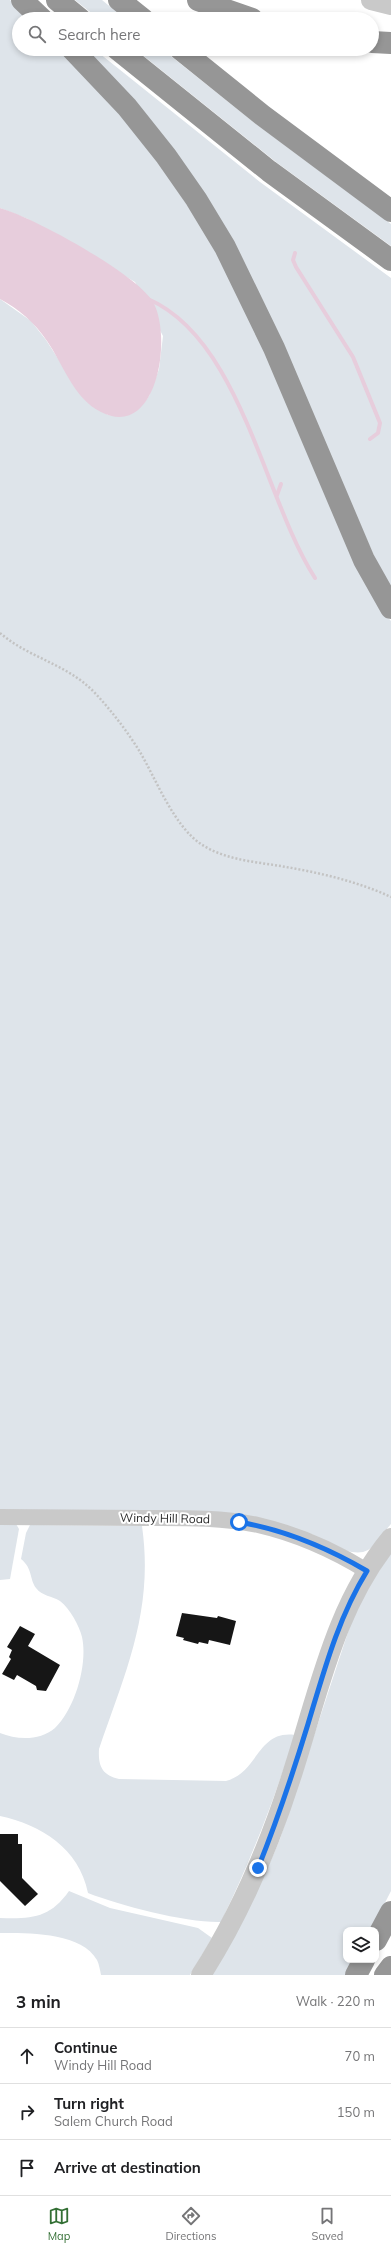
<!DOCTYPE html>
<meta charset="utf-8">
<style>
:root{--surface:#fff;--page:#f2f2f2;--text:#202124;--muted:#757577;--line:#e0e0e0;--accent:#336f34}
body{margin:0;font-family:Mulish,sans-serif;background:var(--page);color:var(--text)}
.controls{position:absolute;right:12px;bottom:12px;display:grid;overflow:hidden;border-radius:8px;box-shadow:0 2px 6px #0003}
.controls button{width:36px;height:36px;display:grid;place-items:center;padding:0;border:0;border-bottom:1px solid var(--line);background:var(--surface);color:var(--text);font:20px sans-serif}
.stop{position:absolute;width:12px;height:12px;margin:-9px;border:3px solid #1a73e8;border-radius:50%;background:#fff}
.stop.end{background:#1a73e8;border-color:#fff;box-shadow:0 1px 4px #0008}
.list{margin:0;padding:0;list-style:none}
h2{display:flex;justify-content:space-between;align-items:center;height:52px;margin:0;padding:0 16px;font-size:17px}
h2 small{font-size:13px;font-weight:400;color:var(--muted)}
.list li{display:grid;grid-template-columns:26px 1fr auto;gap:12px;align-items:center;box-sizing:border-box;height:56px;padding:0 16px;border-top:1px solid var(--line)}
.list b{display:block;font-size:15px;white-space:nowrap}
.list p{margin:0;font-size:13px;white-space:nowrap;color:var(--muted)}
.list em{font-size:13px;font-style:normal;color:var(--muted)}
.icon{flex:none;width:22px;height:22px;fill:none;stroke:currentColor;stroke-width:2;stroke-linecap:round;stroke-linejoin:round}
.map{position:relative;flex:none;width:391px;height:1975px;overflow:hidden}
.search{position:absolute;background:var(--surface);box-shadow:0 2px 6px #0003;left:12px;right:12px;top:12px;height:44px;display:flex;align-items:center;gap:10px;box-sizing:border-box;padding:0 14px;border-radius:22px;color:var(--muted);font-size:15px}
.sheet{height:220px;background:var(--surface)}
nav{display:flex;justify-content:space-around;align-items:center;box-sizing:border-box;height:56px;border-top:1px solid var(--line);background:var(--surface);font-size:11px;color:var(--muted)}
nav a{display:grid;justify-items:center;gap:2px}
nav .on{color:var(--accent)}
.map>svg:first-child{display:block}
.green{fill:#dee4ea}
.water{fill:#e7cddc}
.lines{fill:none;stroke-linecap:round;stroke-linejoin:round}
.stream{stroke:#e7cddc;stroke-width:4}
.building{fill:#161616}
.path{stroke:#c3c3c3;stroke-width:2.5;stroke-dasharray:2 2;stroke-linecap:butt}
.minor{stroke:#c9c9c9;stroke-width:16}
.tertiary{stroke:#c9c9c9;stroke-width:20}
.motorway{stroke:#969696;stroke-width:22}
.route{stroke:#1a73e8;stroke-width:5}
.labels{text-anchor:middle;dominant-baseline:central;stroke-width:4;stroke-linejoin:round;paint-order:stroke}
.street-label{font-size:12px;fill:#2f2f2f;stroke:#fff}
</style>
<div class="map">
<svg width="391" height="1975" viewBox="0 0 391 1975">
<rect width="100%" height="100%" fill="#fff"/>
<g class="green">
<path d="M0,0h10l20,19h-11v30h41l52,54 32,38 74,110 167,363 6,7v903c-7,7 -14,21 -23,26 -16,9 -42,-9 -56,-16l-312,-25v-1210l31,22 15,19 38,59 24,16 13,1 23,-13 5,-7 10,-27 4,-33 -28,-54 -107,-63 -28,-11z"/>
<path d="M75,0h27l23,19h-26z"/>
<path d="M82,49h12l166,133 131,96v317l-114,-261z"/>
<path d="M135,49h27l94,75 135,100v22l-115,-84z"/>
<path d="M0,1524h16l3,5 -9,50 -10,1z"/>
<path d="M30,1525l112,1c12,84 -16,145 -43,223 -1,17 3,26 20,30l107,2c33,-9 31,-51 69,-46 -21,65 -44,125 -74,187 -34,1 -100,-16 -133,-29 -9,-45 -47,-68 -88,-77v-83c17,7 40,8 55,-5 20,-19 33,-64 27,-91 -3,-12 -12,-28 -22,-36 -8,-5 -18,-5 -24,-13 -7,-10 -3,-19 -15,-29l5,-26z"/>
<path d="M391,1553v338l-20,39h-25v30h8l-9,15h-133l54,-103 14,-33 73,-222 15,-30z"/>
<path d="M69,1891l41,17 88,20 14,10 -22,37h-89c-1,-5 -2,-11 -4,-15 -16,-28 -69,-27 -97,-27v-15c32,1 50,0 69,-27z"/>
</g>
<path class="water" d="M0,208c33,9 137,66 153,94 20,35 4,139 -52,110 -27,-13 -38,-48 -54,-71 -12,-18 -28,-32 -47,-42z"/>
<g class="lines">
<g class="stream">
<path d="M295,253l-2,7 3,7 57,90 27,66 -2,10 -8,6"/>
<path d="M148,299c93,40 116,200 167,279"/>
<path d="M277,495l4,-11"/>
</g>
</g>
<g class="building">
<path d="M182,1613l35,5 1,-2 18,5 -6,24 -21,-5 -1,4 -9,-2 -1,2 -15,-4 1,-2 -8,-2z"/>
<path d="M20,1626l15,8 -7,12 32,19 -14,26 -9,-1 -1,-4 -19,-11 -3,5 -12,-6 9,-15 -2,-2 3,-7 -5,-3z"/>
<path d="M0,1834h18v10h4v34l16,16 -13,12 -25,-25z"/>
</g>
<g class="lines">
<path class="path" d="M0,633c29,25 67,31 94,59 17,18 33,39 46,60 17,29 35,77 64,94 25,15 55,16 82,21 35,6 73,15 105,30"/>
<path class="minor" d="M0,1517c48,0 95,1 143,1 38,0 77,-1 115,7 39,9 75,25 109,46"/>
<g class="tertiary">
<path d="M371,0l20,5"/>
<path d="M201,1975c42,-65 71,-136 94,-210 25,-79 42,-162 96,-227"/>
</g>
<g class="motorway">
<path d="M22,0l20,19"/>
<path d="M57,0l23,19"/>
<path d="M119,0l24,19"/>
<path d="M198,0l54,19"/>
<path d="M372,42l19,1"/>
<path d="M72,49l55,58 39,49 30,43 29,48 49,101 90,212 27,48"/>
<path d="M117,49l152,122 122,89"/>
<path d="M180,49l82,66 129,96"/>
<path d="M376,1940l15,-28"/>
<path d="M356,1975l8,-15"/>
<path d="M385,1975l6,-8"/>
</g>
</g>
<g class="lines">
<path class="route" d="M239,1522c46,8 87,25 128,49 -29,47 -43,100 -59,153 -15,49 -31,97 -50,144"/>
</g>
<g class="labels">
<g class="street-label">
<text transform="translate(165 1518) rotate(1)">Windy Hill Road</text>
</g>
</g>
</svg>
<div class="controls">
<button><svg class="icon" aria-label="layers" viewBox="0 0 24 24"><path d="M12 4l9 5-9 5-9-5zM3 14l9 5 9-5"/></svg></button>
</div>
<div class="stop" style="left:239px;top:1522px"></div>
<div class="stop end" style="left:258px;top:1868px"></div>
<div class="search"><svg class="icon" aria-label="search" viewBox="0 0 24 24"><circle cx="10" cy="10" r="6"/><path d="M15 15l6 6"/></svg>Search here</div>
</div>
<section class="sheet">
<h2>3 min<small>Walk · 220 m</small></h2>
<ul class="list">
<li><svg class="icon" aria-label="ahead" viewBox="0 0 24 24"><path d="M12 20V5M6 11l6-6 6 6"/></svg><div><b>Continue</b><p>Windy Hill Road</p></div><em>70 m</em></li>
<li><svg class="icon" aria-label="right" viewBox="0 0 24 24"><path d="M7 20v-9h11M14 6l5 5-5 5"/></svg><div><b>Turn right</b><p>Salem Church Road</p></div><em>150 m</em></li>
<li><svg class="icon" aria-label="arrive" viewBox="0 0 24 24"><path d="M6 21V4h12l-3 4 3 4H6"/></svg><div><b>Arrive at destination</b></div></li>
</ul>
</section>
<nav>
<a class="on"><svg class="icon" aria-label="map" viewBox="0 0 24 24"><path d="M3 6l6-2 6 2 6-2v14l-6 2-6-2-6 2zM9 4v14M15 6v14"/></svg>Map</a>
<a><svg class="icon" aria-label="directions" viewBox="0 0 24 24"><path d="M12 3l9 9-9 9-9-9zM9 14v-3h6M13 9l2 2-2 2"/></svg>Directions</a>
<a><svg class="icon" aria-label="saved" viewBox="0 0 24 24"><path d="M7 4h10v16l-5-4-5 4z"/></svg>Saved</a>
</nav>
